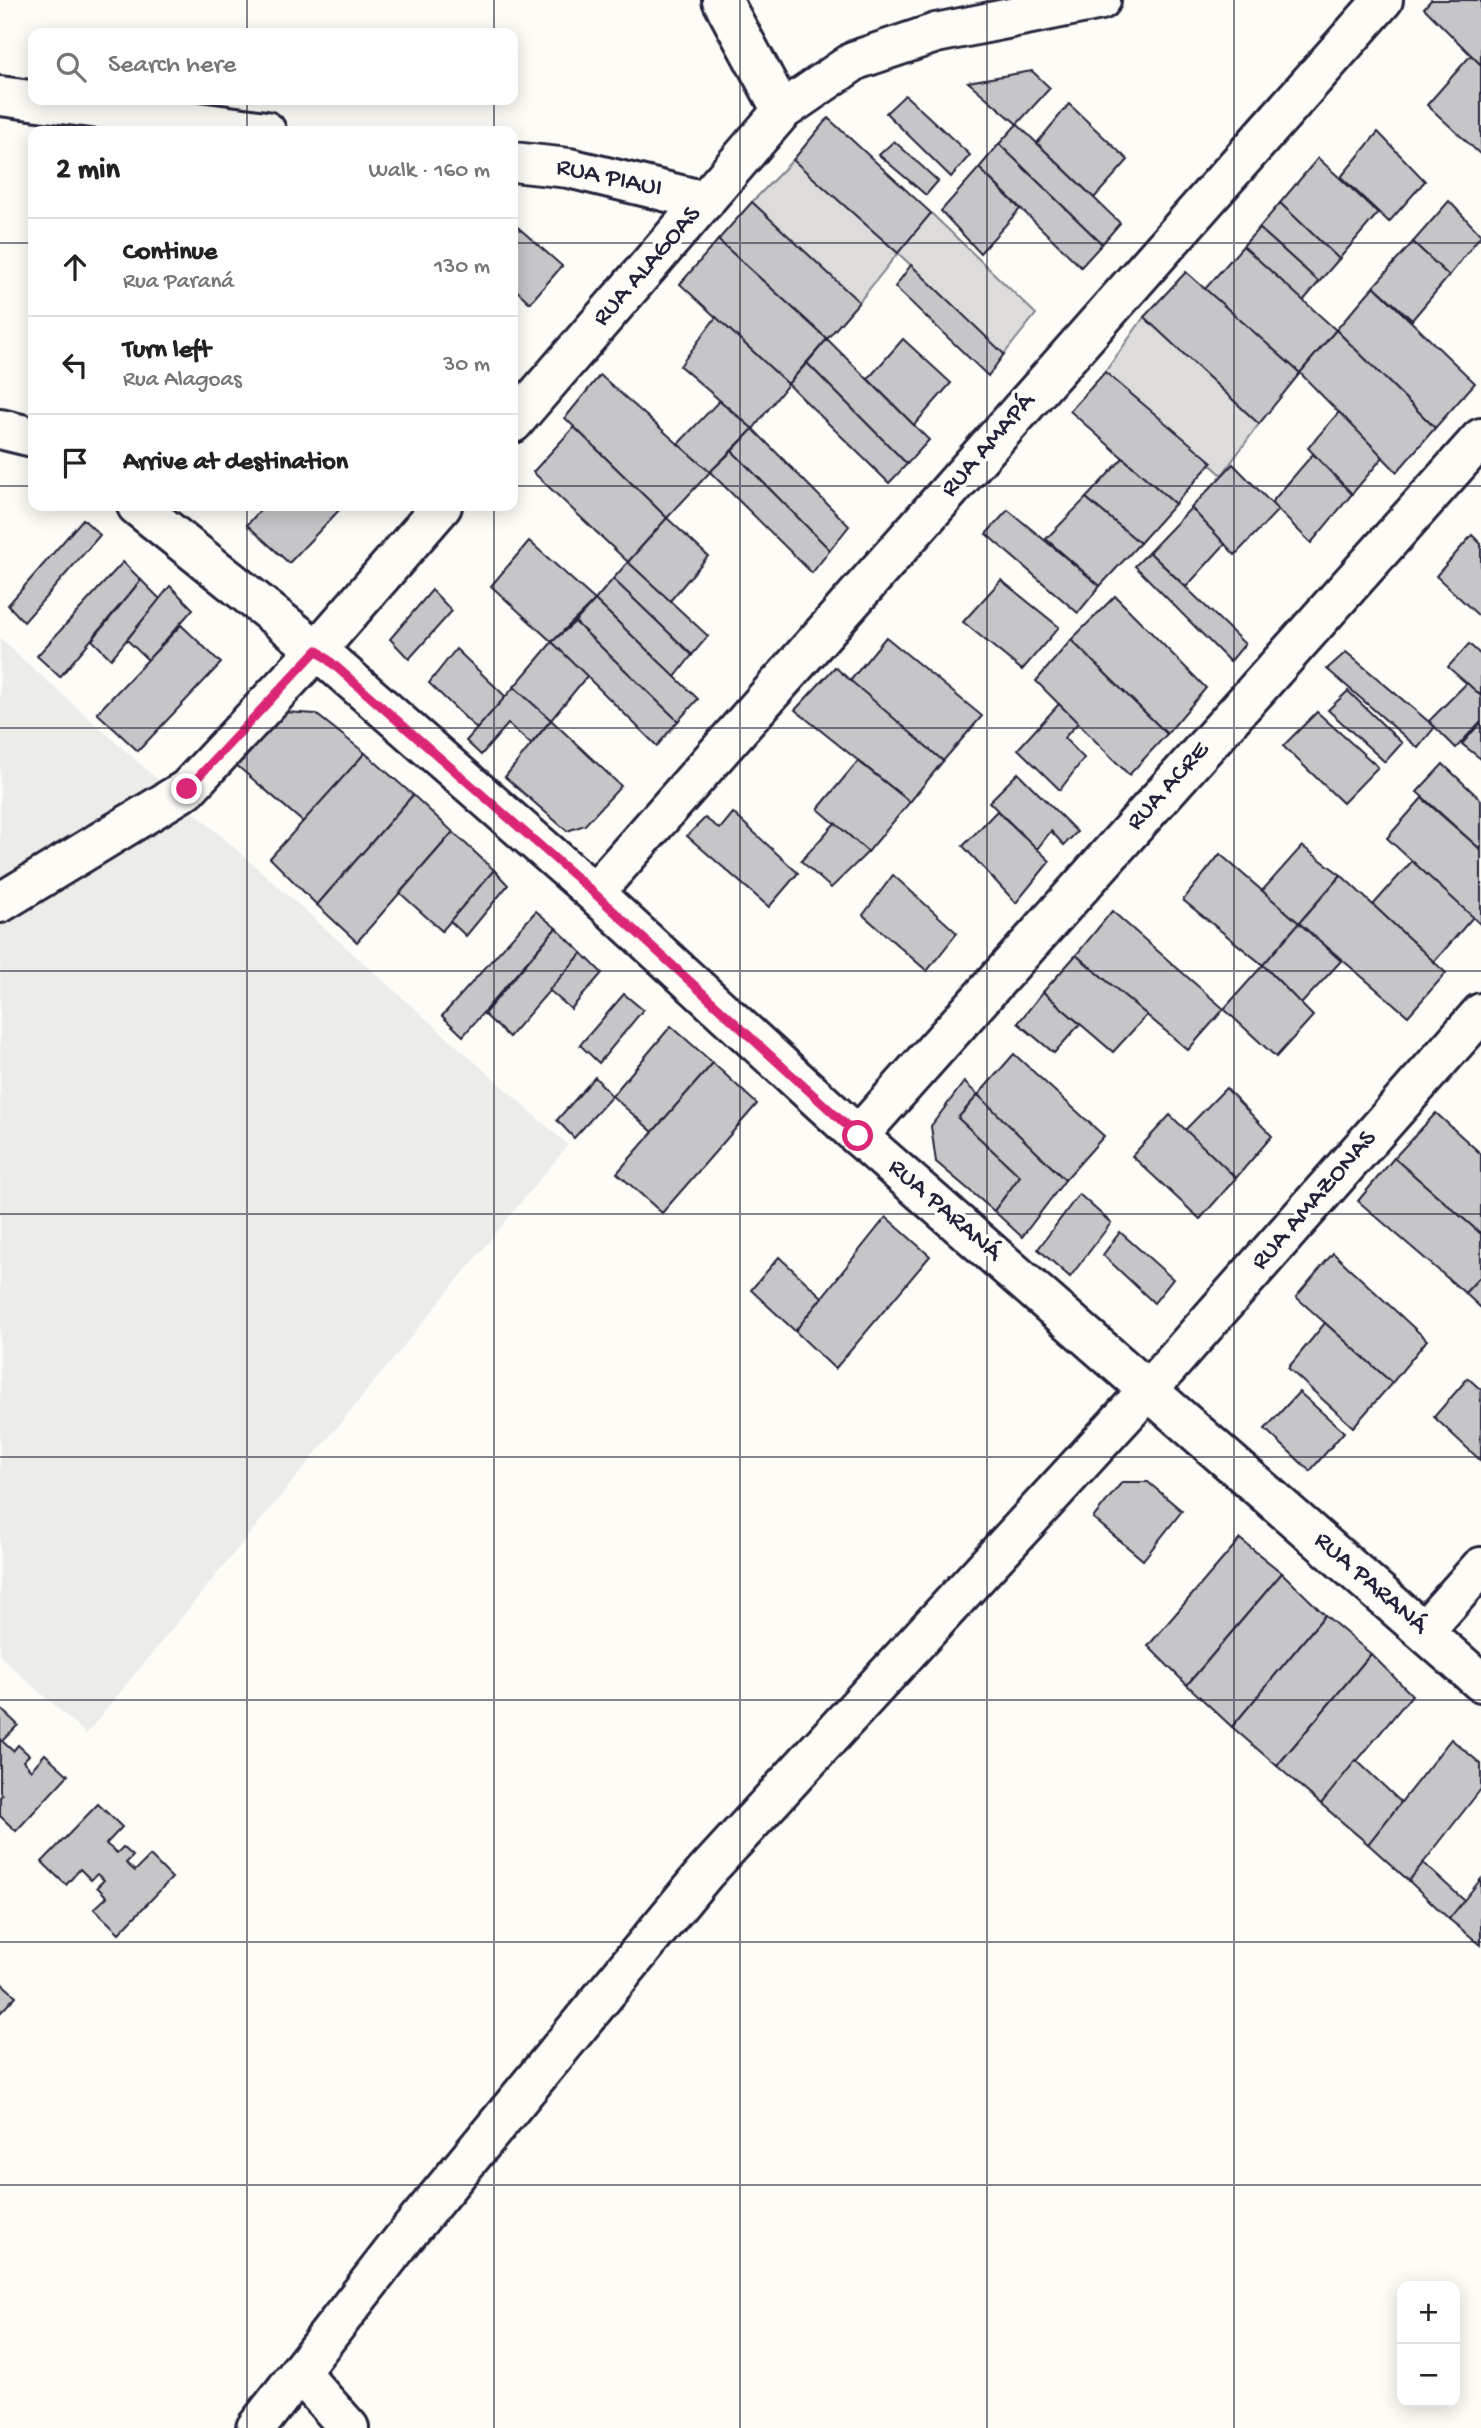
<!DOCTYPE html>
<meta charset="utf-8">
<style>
:root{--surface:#fff;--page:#f6f6f6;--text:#222;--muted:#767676;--line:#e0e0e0}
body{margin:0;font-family:"Gochi Hand",sans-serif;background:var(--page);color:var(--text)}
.controls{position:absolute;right:21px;bottom:21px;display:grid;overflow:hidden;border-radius:14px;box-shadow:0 4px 18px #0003}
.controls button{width:63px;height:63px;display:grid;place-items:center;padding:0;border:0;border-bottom:2px solid var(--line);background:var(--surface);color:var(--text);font:35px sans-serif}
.stop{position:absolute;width:21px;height:21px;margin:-16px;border:5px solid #db2777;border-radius:50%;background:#fff}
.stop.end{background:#db2777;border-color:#fff;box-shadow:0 2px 7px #0008}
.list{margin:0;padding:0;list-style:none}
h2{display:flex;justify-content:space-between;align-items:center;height:91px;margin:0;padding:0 28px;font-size:30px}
h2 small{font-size:23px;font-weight:400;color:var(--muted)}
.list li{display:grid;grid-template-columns:46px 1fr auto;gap:21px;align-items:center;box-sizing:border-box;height:98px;padding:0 28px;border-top:2px solid var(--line)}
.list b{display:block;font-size:26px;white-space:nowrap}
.list p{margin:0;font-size:23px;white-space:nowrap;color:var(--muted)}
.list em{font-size:23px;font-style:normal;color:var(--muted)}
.icon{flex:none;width:38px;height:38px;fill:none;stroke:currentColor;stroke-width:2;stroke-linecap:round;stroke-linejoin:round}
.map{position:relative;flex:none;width:1481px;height:2428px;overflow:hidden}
.search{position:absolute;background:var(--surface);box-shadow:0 4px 18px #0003;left:28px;top:28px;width:490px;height:77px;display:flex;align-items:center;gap:18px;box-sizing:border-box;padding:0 24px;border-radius:14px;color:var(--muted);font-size:26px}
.panel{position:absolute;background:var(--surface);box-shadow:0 4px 18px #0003;left:28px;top:126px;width:490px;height:385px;border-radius:14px}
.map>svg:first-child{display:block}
.built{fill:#ecece9}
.green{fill:#dddcdb;stroke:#807f8b;stroke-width:2}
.building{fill:#c6c6c8;stroke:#22223b;stroke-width:2}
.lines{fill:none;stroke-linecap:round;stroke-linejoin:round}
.minor-casing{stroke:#22223b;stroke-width:44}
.minor{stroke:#fdfcf7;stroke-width:38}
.route{stroke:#db2777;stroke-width:9}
.grid{fill:none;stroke:#22223b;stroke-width:2;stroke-opacity:0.55}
.labels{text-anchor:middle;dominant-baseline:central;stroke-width:7;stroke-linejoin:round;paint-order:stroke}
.street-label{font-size:26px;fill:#22223b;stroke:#fdfcf7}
</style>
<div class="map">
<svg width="1481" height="2428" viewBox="0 0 1481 2428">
<rect width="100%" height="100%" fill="#fdfcf7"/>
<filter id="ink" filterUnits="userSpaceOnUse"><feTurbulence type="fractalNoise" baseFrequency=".0143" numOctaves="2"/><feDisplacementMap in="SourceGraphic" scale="14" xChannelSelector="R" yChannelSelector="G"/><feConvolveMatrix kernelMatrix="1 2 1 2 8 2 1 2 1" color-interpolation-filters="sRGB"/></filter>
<g filter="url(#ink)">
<path class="built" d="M0,639l568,506 -482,589 -86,-78z"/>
<g class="green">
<path d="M793,160l104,92 34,-39 105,101 -32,40 -106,-101 -39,49 -107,-100z"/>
<path d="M1144,317l115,107 -37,51 -117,-103z"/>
</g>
<g class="building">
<path d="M1431,0h50v65l-57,-57z"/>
<path d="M1471,55l10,10v90l-54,-50z"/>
<path d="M1032,71l18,17 -33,36 -49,-42z"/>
<path d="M905,95l65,60 -19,22 -65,-64z"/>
<path d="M1069,104l59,56 -34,38 -57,-55z"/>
<path d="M828,118l103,95 -33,40 -105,-93z"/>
<path d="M1017,124l103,99 -18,21 -103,-100z"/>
<path d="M1378,132l47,49 -36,41 -48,-45z"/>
<path d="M894,141l44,40 -12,14 -47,-40z"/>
<path d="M999,144l103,100 -21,23 -102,-99z"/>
<path d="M1318,158l60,55 -39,46 -59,-56z"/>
<path d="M979,168l41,41 -40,44 -39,-42z"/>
<path d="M1449,201l32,34 -32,41 -36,-34z"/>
<path d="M752,202l107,100 -32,37 -109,-99z"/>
<path d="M1280,203l59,56 -20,23 -60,-54z"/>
<path d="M513,223l49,43 -32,37 -17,-16z"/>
<path d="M1259,228l60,54 -16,19 -60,-55z"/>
<path d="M718,240l109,99 -39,45 -108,-100z"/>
<path d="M1413,242l36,34 -37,44 -38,-34z"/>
<path d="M1243,246l93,84 -36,43 -95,-84z"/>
<path d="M911,265l93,89 -16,22 -93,-89z"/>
<path d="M1186,272l114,101 -41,51 -115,-107z"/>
<path d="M1374,286l101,97 -40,45 -99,-98z"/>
<path d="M716,317l72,67 -35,45 -73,-63z"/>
<path d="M1336,330l99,98 -38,44 -97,-99z"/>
<path d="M827,339l102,101 -22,24 -100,-101z"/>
<path d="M903,339l48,44 -37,42 -46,-46z"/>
<path d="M807,363l100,101 -18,19 -101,-99z"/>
<path d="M1105,372l107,90 -37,42 -105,-93z"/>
<path d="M600,375l110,97 -43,46 -102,-100z"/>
<path d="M719,401l34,28 -43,43 -32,-28z"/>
<path d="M1339,412l44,45 -31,37 -44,-46z"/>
<path d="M574,427l93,91 -39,44 -95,-90z"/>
<path d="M753,429l96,97 -19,24 -98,-99z"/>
<path d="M732,451l98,99 -18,23 -102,-101z"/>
<path d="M1313,454l39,40 -41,49 -40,-40z"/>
<path d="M1123,458l52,46 -35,39 -54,-45z"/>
<path d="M1233,464l45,46 -43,45 -44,-47z"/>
<path d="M1086,498l54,45 -40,43 -54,-47z"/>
<path d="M264,506h79l-54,57 -42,-38z"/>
<path d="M1191,508l34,36 -39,43 -37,-35z"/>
<path d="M1008,510l92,76 -22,27 -92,-79z"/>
<path d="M667,518l41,38 -38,45 -42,-39z"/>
<path d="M83,519l17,16 -76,87 -16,-17z"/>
<path d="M1472,535l9,9v74l-45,-42z"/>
<path d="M529,541l66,59 -43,42 -61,-56z"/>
<path d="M1149,552l96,92 -15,18 -95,-96z"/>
<path d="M123,562l18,18 -81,97 -23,-21z"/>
<path d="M628,562l80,74 -16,19 -79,-76z"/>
<path d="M613,579l79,76 -17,22 -80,-77z"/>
<path d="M141,580l19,19 -49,60 -19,-19z"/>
<path d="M1001,580l58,47 -37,43 -59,-48z"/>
<path d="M170,586l23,23 -45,51 -21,-20z"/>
<path d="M432,590l20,21 -43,48 -19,-20z"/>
<path d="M1115,596l91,92 -39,46 -96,-94z"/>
<path d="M595,600l103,99 -20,22 -103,-99z"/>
<path d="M575,622l103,99 -21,25 -105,-104z"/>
<path d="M181,625l40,38 -83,88 -41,-38z"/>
<path d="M886,637l96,79 -39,45 -93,-80z"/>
<path d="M1071,640l96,94 -38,41 -93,-94z"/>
<path d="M552,642l35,34 -36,44 -37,-33z"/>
<path d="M1469,644l12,11v41l-33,-29z"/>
<path d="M456,649l50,48 -29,32 -48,-46z"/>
<path d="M1346,652l89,75 -17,21 -91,-79z"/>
<path d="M835,667l108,94 -33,41 -115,-92z"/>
<path d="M1467,683l14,13v25l-25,27 -27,-27z"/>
<path d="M514,687l37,33 -20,24 -23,-20 -27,31 -15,-14z"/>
<path d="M1348,691l54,52 -17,19 -57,-52z"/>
<path d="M1059,704l19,19 -14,15 20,20 -24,32 -42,-41z"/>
<path d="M285,712l31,2 49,39 -62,69 -68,-58z"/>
<path d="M1317,712l61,55 -35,36 -60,-57z"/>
<path d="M551,720l70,66 -36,39 -18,6 -62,-54z"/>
<path d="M1481,722v37l-19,-15z"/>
<path d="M365,753l48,42 -96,110 -47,-47z"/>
<path d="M858,761l52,41 -42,50 -50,-43z"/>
<path d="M1443,764l38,36v50l-64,-58z"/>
<path d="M1018,773l59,59 -13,13 -13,-14 -14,18 -48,-47z"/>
<path d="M413,795l40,37 -96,110 -40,-37z"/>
<path d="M1422,798l59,52v75l-94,-87z"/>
<path d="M997,811l53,50 -34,42 -53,-57z"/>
<path d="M733,813l65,60 -29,34 -82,-71 18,-18 15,11z"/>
<path d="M835,823l33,29 -37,36 -30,-27z"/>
<path d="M453,832l41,38 -52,61 -42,-38z"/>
<path d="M1302,846l39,29 -42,48 -37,-32z"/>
<path d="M1220,854l79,69 -36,42 -80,-65z"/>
<path d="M1412,861l61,56 -39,45 -61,-57z"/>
<path d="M494,870l14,15 -42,51 -16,-15z"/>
<path d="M893,875l64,58 -30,38 -64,-56z"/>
<path d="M1341,875l105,98 -38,43 -109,-93z"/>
<path d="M536,911l20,17 -93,108 -21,-20z"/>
<path d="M1112,911l112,98 -36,41 -112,-95z"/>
<path d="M1299,923l42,38 -40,43 -38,-39z"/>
<path d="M556,928l26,25 -73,84 -25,-23z"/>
<path d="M582,953l20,20 -31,36 -22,-19z"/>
<path d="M1076,955l71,60 -34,37 -70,-60z"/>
<path d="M1263,965l50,51 -37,41 -52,-48z"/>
<path d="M1043,992l37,32 -26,29 -36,-30z"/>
<path d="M624,994l19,16 -44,53 -19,-18z"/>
<path d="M671,1026l42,37 -60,69 -41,-36z"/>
<path d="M1014,1054l90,82 -39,44 -87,-85z"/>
<path d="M713,1063l44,41 -95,109 -45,-40z"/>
<path d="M595,1077l17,19 -38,42 -17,-18z"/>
<path d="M964,1082l14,13 -20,23 62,58 -26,35 -58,-49 -5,-36z"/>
<path d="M1226,1088l46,48 -36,42 -51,-48z"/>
<path d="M978,1095l87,85 -43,57 -28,-26 26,-35 -62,-58z"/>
<path d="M1436,1113l45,41v80l-87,-76z"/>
<path d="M1170,1115l66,63 -36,41 -68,-63z"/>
<path d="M1394,1158l87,76v42l-16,17 -107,-92z"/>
<path d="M1079,1194l32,29 -41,54 -32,-28z"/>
<path d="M886,1217l44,39 -95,113 -40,-38z"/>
<path d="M1120,1232l53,47 -19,24 -51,-48z"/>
<path d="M1333,1253l94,87 -35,43 -96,-86z"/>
<path d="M779,1257l43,40 -27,34 -44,-41z"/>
<path d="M1481,1276v32l-16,-15z"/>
<path d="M1325,1323l67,60 -39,44 -65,-59z"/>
<path d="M1468,1378l13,12v71l-47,-44z"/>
<path d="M1299,1392l45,40 -34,39 -45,-42z"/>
<path d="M1122,1482h26l34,29 -39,49 -50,-42z"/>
<path d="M1240,1539l42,34 -95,112 -39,-39z"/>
<path d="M1282,1573l43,42 -93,112 -45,-42z"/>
<path d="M1325,1615l46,39 -94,112 -45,-39z"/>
<path d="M1371,1654l41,41 -91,109 -44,-38z"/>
<path d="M0,1708l18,17 -16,16 11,10 5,-6 11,10 -6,6 8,9 14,-16 23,21 -52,56 -16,-15v-19l2,-2 -2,-3z"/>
<path d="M1451,1739l30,25v25l-72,92 -41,-37z"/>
<path d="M1356,1760l45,42 -33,42 -47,-40z"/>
<path d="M98,1804l24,23 -16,17 11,9 6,-6 10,9 -7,7 9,8 15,-15 22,22 -53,55 -25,-24 13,-12 -10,-10 7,-7 -7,-6 -6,6 -11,-11 -14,16 -24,-23z"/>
<path d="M1423,1863l42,38 -16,18 -40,-38z"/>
<path d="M1481,1879v66l-32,-26z"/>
<path d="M0,1982l16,14 -16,17z"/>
</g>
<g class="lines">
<g class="minor-casing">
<g id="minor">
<path d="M722,0l60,111"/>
<path d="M0,96l266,35"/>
<path d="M513,162l56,6 136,33"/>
<path d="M513,423l269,-312 74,-51 80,-27 165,-33"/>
<path d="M0,429l33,8"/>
<path d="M137,506l180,144 277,243 264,243 623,546"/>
<path d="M594,893l789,-893"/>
<path d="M0,903l187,-114 130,-139 125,-144"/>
<path d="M858,1136l623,-698"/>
<path d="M1424,1631l57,-64"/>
<path d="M299,2372l50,56"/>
<path d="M256,2428l147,-189 301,-365 444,-484 333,-377"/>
</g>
</g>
<use href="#minor" class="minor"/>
</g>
</g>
<g class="lines" filter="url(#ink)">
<path class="route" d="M187,789l130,-139 277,243 264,243"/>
</g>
<path class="grid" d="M247,0v33M494,0v33M740,0v2428M987,0v2428M1234,0v2428M247,100v31M494,100v31M0,243h33M513,243h968M0,486h33M513,486h968M247,506v1922M494,506v1922M0,728h1481M0,971h1481M0,1214h1481M0,1457h1481M0,1700h1481M0,1942h1481M0,2185h1481"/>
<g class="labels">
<g class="street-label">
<text transform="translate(609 179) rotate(12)">RUA PIAUI</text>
<text transform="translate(648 267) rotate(-49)">RUA ALAGOAS</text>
<text transform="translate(989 446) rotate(-49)">RUA AMAPÁ</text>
<text transform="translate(1169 787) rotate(-48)">RUA ACRE</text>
<text transform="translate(1315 1201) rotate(-49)">RUA AMAZONAS</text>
<text transform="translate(944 1211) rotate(41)">RUA PARANÁ</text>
<text transform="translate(1370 1584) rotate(41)">RUA PARANÁ</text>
</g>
</g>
</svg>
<div class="controls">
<button>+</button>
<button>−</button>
</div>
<div class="stop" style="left:858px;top:1136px"></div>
<div class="stop end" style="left:187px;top:789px"></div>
<div class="search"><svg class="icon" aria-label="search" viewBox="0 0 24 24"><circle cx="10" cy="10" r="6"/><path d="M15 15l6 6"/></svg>Search here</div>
<section class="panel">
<h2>2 min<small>Walk · 160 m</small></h2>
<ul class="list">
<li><svg class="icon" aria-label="ahead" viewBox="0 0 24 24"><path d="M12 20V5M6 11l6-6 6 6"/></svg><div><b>Continue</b><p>Rua Paraná</p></div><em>130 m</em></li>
<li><svg class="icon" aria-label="left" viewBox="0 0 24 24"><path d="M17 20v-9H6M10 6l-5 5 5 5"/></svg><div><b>Turn left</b><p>Rua Alagoas</p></div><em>30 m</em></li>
<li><svg class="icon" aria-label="arrive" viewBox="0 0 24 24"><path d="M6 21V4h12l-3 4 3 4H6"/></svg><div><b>Arrive at destination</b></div></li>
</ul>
</section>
</div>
